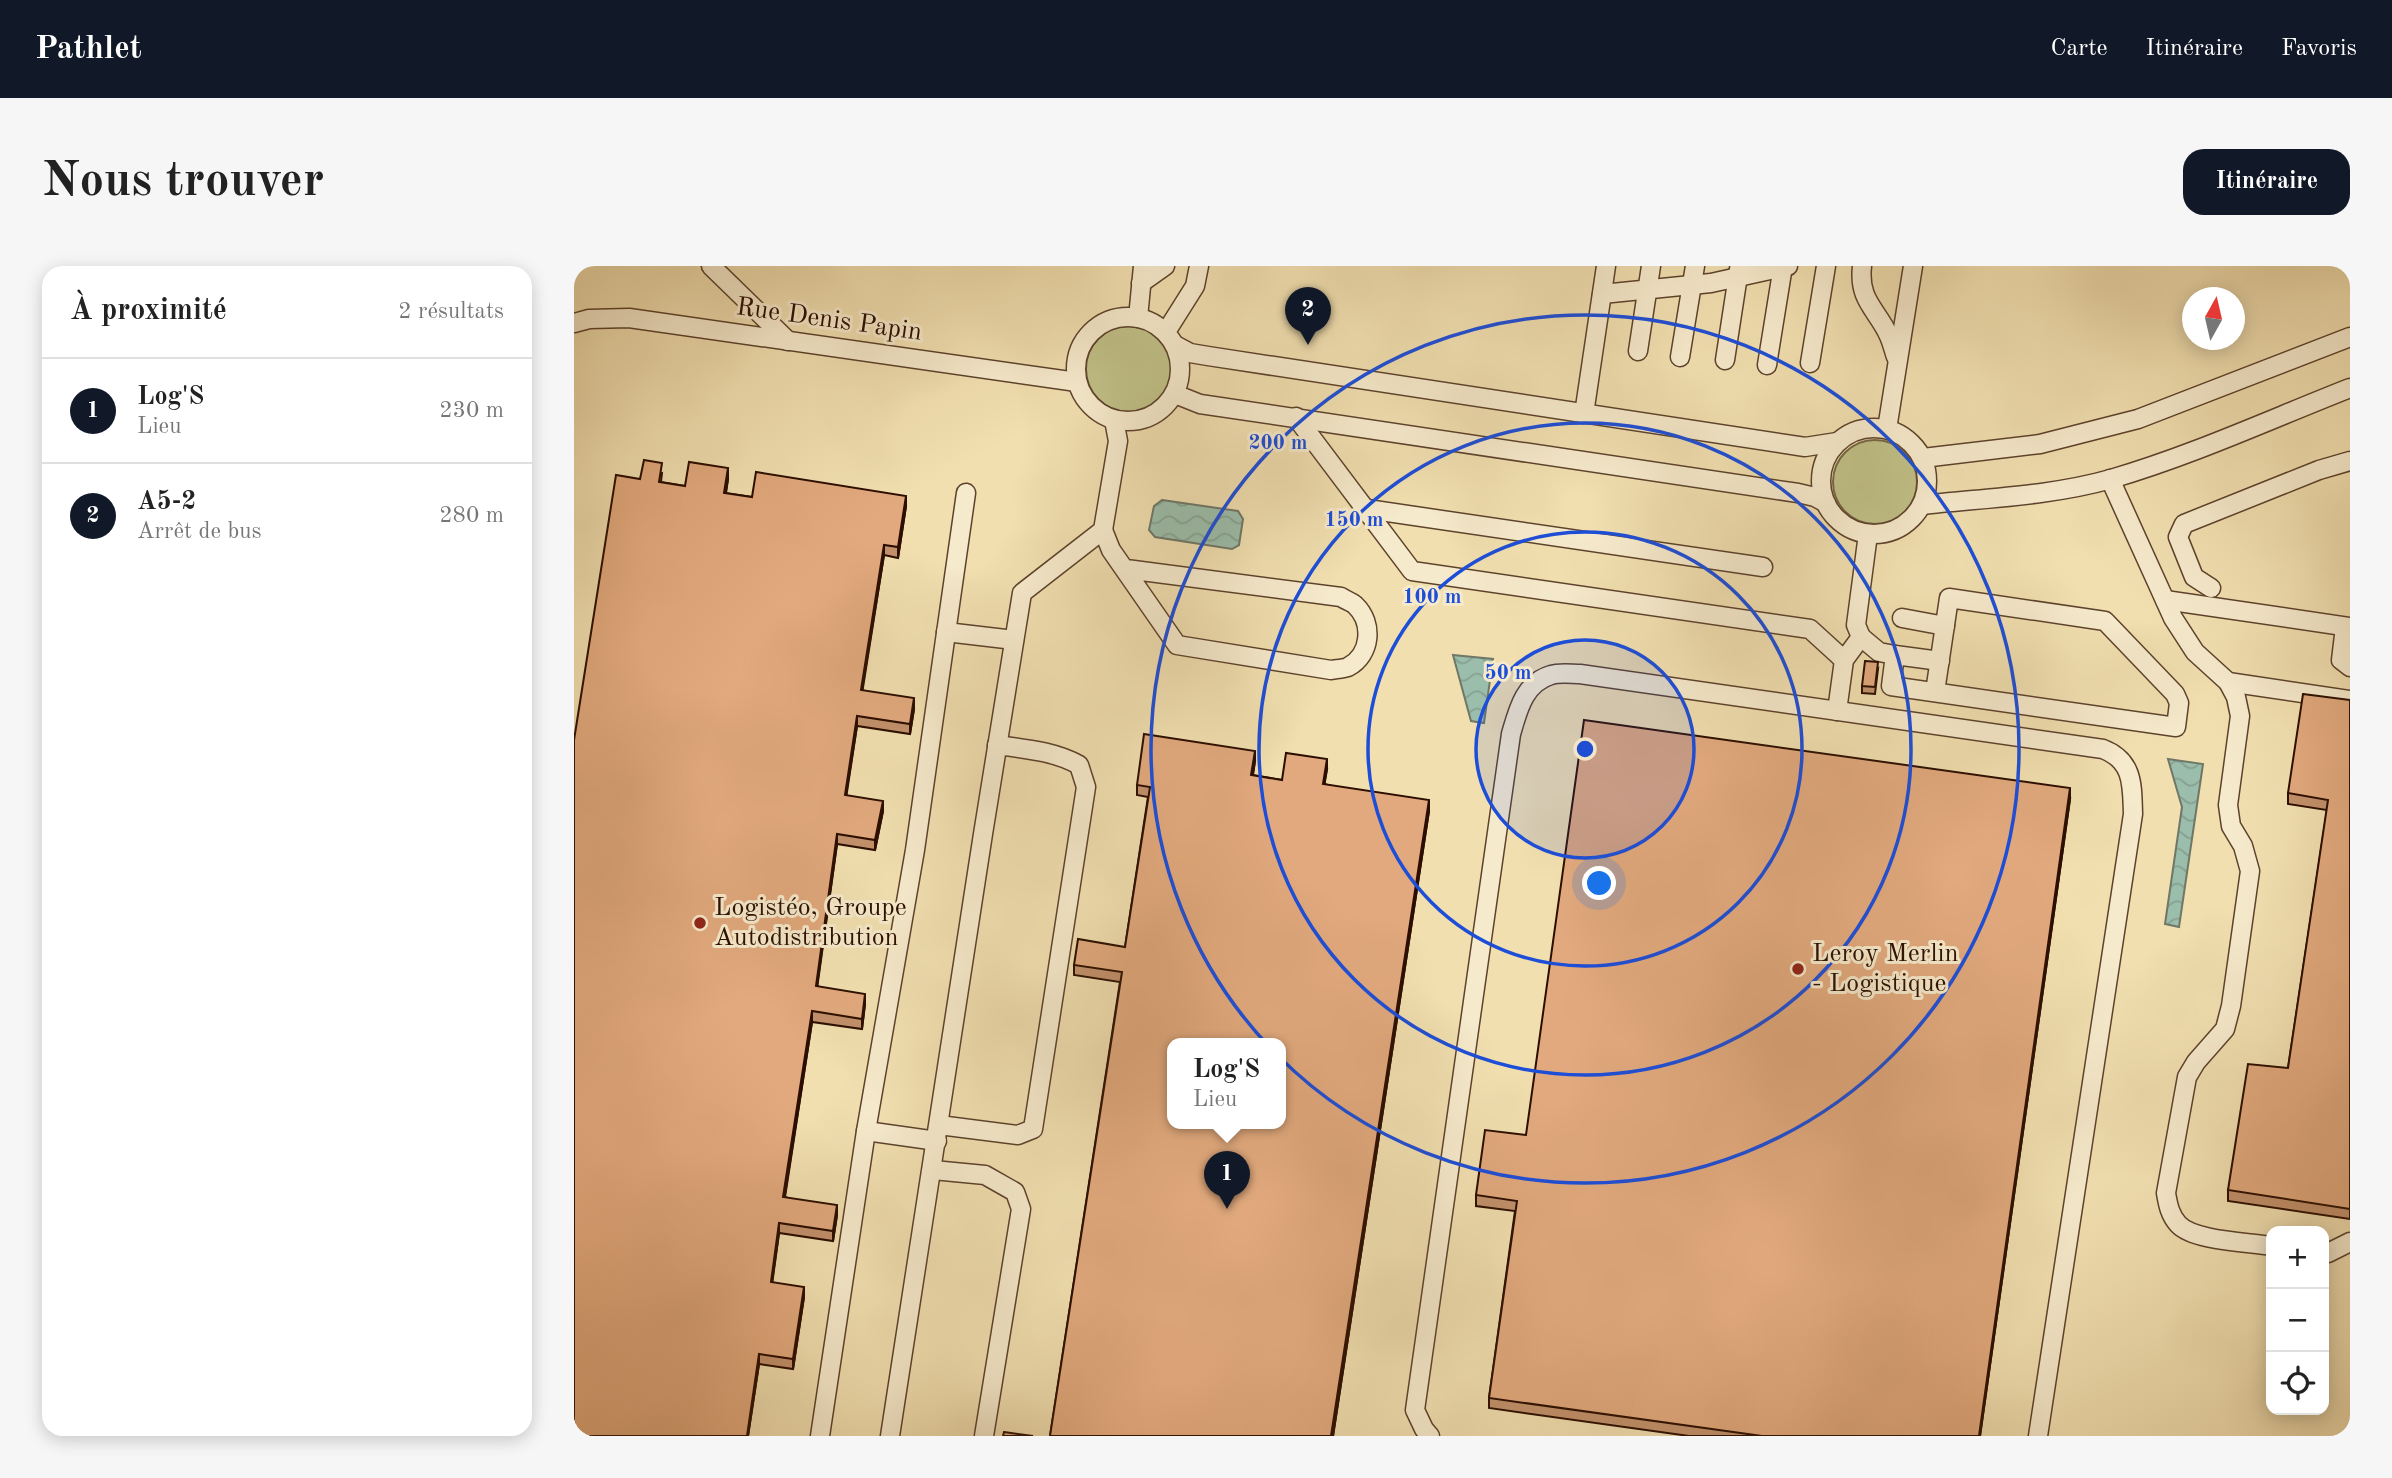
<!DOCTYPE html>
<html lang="fr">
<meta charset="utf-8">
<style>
:root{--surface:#fff;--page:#f6f6f6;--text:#222;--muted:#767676;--line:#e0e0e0;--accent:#111827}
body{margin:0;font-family:"Old Standard TT",serif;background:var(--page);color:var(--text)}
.controls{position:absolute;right:21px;bottom:21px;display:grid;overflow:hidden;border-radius:14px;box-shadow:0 4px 18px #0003}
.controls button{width:63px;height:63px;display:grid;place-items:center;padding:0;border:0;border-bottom:2px solid var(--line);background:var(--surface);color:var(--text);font:35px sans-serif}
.compass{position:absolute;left:1608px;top:21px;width:63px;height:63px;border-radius:50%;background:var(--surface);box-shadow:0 4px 18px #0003;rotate:8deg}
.you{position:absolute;left:1026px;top:618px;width:24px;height:24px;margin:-18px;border:5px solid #fff;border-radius:50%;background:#1a73e8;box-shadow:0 0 0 10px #1a73e833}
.badge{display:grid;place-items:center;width:46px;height:46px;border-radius:50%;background:var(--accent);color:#fff;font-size:23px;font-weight:700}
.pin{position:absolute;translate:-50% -58px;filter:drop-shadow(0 2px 4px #0008)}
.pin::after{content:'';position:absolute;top:37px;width:24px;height:21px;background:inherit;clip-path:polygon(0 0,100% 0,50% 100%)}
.popup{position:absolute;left:593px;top:772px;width:119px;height:91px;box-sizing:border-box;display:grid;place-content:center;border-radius:14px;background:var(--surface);filter:drop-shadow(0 2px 5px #0005);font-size:23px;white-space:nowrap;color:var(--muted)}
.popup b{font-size:26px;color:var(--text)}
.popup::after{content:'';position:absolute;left:50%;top:100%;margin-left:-14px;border:14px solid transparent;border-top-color:var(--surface)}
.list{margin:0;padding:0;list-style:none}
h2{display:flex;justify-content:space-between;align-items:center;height:91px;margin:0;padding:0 28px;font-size:30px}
h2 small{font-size:23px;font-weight:400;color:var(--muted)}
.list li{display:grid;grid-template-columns:46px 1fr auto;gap:21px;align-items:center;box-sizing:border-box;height:105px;padding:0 28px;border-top:2px solid var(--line)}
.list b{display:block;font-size:26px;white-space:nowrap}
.list p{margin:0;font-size:23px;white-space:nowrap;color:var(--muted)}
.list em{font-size:23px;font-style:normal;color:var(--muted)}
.icon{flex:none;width:38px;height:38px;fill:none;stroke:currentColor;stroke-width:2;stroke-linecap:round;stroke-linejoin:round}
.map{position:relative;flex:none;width:1776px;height:1170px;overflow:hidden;border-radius:21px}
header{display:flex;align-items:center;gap:42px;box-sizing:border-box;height:98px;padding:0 35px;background:var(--accent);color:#fff}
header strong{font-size:33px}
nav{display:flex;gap:38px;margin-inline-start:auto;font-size:24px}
.intro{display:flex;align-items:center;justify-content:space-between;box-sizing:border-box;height:168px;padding:0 42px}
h1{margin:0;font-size:49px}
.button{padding:18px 32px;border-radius:21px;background:var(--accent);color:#fff;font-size:24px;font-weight:700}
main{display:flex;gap:42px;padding:0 42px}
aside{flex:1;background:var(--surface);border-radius:21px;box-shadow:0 4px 18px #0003}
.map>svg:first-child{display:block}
.green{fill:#c0c087;stroke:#766744;stroke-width:2}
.water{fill:url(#water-waves);stroke:#6f7767;stroke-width:2}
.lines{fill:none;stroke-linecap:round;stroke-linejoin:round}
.minor-casing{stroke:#5d422c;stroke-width:21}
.minor{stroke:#f6eacc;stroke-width:18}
.wall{fill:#c2916c;stroke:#2c0e00;stroke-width:2}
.shaded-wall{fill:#9e7658;stroke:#2c0e00;stroke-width:2}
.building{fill:#e1a97d;stroke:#2c0e00;stroke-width:2;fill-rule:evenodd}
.ring{fill:none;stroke:#1d4ed8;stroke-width:3.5}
.poi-dot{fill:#8f2418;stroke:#f6eacc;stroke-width:2.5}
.labels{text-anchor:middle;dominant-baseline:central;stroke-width:6;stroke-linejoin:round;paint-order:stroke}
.street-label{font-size:26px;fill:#2c0e00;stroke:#f6eacc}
.poi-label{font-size:26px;fill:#2c0e00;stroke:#f6eacc;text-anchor:start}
.centre{fill:#1d4ed8;stroke:#f6eacc;stroke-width:3.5}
.ring-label{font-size:21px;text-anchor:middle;font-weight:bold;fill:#1d4ed8;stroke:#f6eacc;stroke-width:6;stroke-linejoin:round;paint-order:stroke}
</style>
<header>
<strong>Pathlet</strong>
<nav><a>Carte</a><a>Itinéraire</a><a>Favoris</a></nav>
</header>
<div class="intro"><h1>Nous trouver</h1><a class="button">Itinéraire</a></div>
<main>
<aside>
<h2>À proximité<small>2 résultats</small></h2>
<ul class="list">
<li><span class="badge">1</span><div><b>Log'S</b><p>Lieu</p></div><em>230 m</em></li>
<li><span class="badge">2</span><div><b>A5-2</b><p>Arrêt de bus</p></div><em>280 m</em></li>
</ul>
</aside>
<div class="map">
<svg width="1776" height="1170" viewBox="0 0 1776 1170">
<defs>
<pattern id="water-waves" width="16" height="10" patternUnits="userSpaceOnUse" patternTransform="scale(1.75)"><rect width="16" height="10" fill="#9bbdab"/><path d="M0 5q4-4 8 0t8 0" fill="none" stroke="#86a191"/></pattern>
</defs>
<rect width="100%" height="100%" fill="#f1dfb0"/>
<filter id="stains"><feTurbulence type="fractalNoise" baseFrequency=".00286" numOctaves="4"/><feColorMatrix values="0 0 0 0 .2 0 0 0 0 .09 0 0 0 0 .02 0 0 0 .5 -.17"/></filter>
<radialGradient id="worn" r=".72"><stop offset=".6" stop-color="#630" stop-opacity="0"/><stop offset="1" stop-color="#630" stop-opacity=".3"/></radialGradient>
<g class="green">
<circle cx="555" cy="103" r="43"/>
<circle cx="1301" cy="216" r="42"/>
</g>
<g class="water">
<path d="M588,234l76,11 5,8 -4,26 -7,4 -77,-12 -6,-7 5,-24z"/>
<path d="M879,389l40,4 -9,64 -13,-2z"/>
<path d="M1594,493l35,5 -24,163 -14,-3 17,-117z"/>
</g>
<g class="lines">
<g class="minor-casing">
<g id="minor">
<path d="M137,0l77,75"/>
<path d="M1288,0c-4,35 15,43 27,70 3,7 5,15 7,21"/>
<path d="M567,17l24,-17"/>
<path d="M1028,28l109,-11 77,-17"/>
<circle cx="554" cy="103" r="52"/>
<path d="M564,52l5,-52"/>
<path d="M0,57l15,-4 40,-1 448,64"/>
<path d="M592,66l29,-46 4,-20"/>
<path d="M601,79l15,8 18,3 597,91 32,-5"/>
<path d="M1064,85l13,-85"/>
<path d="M1106,91l15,-91"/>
<path d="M1151,94l14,-91"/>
<path d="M1236,97l16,-97"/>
<path d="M1193,99l16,-99"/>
<path d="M601,128l25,10 598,89 17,4 11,6"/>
<path d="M1010,148l22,-148"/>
<path d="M722,151l116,154 398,58 34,31"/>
<circle cx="1300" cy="215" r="53"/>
<path d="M1313,163l26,-163"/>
<path d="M1349,192l117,-14 98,-25 212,-82"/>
<path d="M1536,213l63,139 22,34 33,30 8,15 4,19 -12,89 3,21 12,20 7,25 -19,135 -6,23 -29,33 -9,15 -21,116c2,12 4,22 12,31 15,17 70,18 93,22"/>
<path d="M1348,239c63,-7 129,-9 189,-26 82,-24 160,-60 239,-91"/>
<path d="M793,243l396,58"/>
<path d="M529,264l8,20 66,95 154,25c5,-1 12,-1 17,-3 23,-12 26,-44 7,-62 -3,-3 -10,-5 -14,-8l-215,-28"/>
<path d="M1637,322l-17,-11 -16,-40 6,-13 135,-54 31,-9"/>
<path d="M1591,334l185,27"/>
<path d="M1328,352l43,8"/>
<path d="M1771,361l-4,33 9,7"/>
<path d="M372,366l68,8"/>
<path d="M1287,371l18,15 16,3 -4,31 285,41 3,-24 -4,-9 -70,-73 -156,-23 -14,94"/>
<path d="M1321,389l45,6"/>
<path d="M1654,416l122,18"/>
<path d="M1263,445l7,-51 17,-23 -5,-12 12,-91"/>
<path d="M365,859l79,10 15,-6 53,-342 -7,-22c-25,-14 -54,-16 -82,-20"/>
<path d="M292,865l71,10"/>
<path d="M359,904l52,5 30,17 6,17 -37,227"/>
<path d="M1750,987h4l22,-11"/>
<path d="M246,1170l46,-305 49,-281 51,-357"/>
<path d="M316,1170l93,-602 39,-241 81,-63 15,-89 -4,-21"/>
<path d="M856,1170l-6,-7 -9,-19 96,-676c7,-24 13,-51 40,-59 9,-3 21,-1 29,-1l523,75c31,12 29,37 30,65l-95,622"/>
</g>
</g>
<use href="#minor" class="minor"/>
</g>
<g class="wall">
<path d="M88,207l-1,9 24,4 43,-7 -2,14 26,4 154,9 -8,52 -14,-3 -22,135 52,19 -4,25 -53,-8 -11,69 37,16 -8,39 -38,-6 -20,142 48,18 -3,25 -50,-7 -27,175 52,18 -4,26 -54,-8 -7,49 32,15 -11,72 -34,-5 -11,72h-174l66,-957z"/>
<path d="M1304,403l-3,25 -13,-1v-7z"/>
<path d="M1776,434v519l-122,-18v-11l60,-122 39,-258 -39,-6v-11l60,-92z"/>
<path d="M681,495l-2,14 29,5 45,-11 -3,15 105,27 -96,625h-283l70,-454 -46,-7v-10l51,-18 23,-150 -11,-2v-10z"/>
<path d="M1496,533l-90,637h-291l-200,-28v-10l26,-187 -39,-5v-11l50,-60z"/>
</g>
<g class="shaded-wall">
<path d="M154,202v11l-4,24v-10z"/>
<path d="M332,230v10l-8,52v-11z"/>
<path d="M310,279v10l-23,145v-10z"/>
<path d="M340,432v11l-4,25v-10z"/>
<path d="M283,450v10l-12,79v-10z"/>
<path d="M681,485v10l-4,24v-10z"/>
<path d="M753,493v10l-4,25v-10z"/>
<path d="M1496,522v11l-90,637h-1z"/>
<path d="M855,534v11l-96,625h-2z"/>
<path d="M309,535v10l-8,39v-10z"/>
<path d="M263,568v10l-21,152v-10z"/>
<path d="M291,728v10l-3,25v-10z"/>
<path d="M238,745v11l-29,185v-10z"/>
<path d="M263,939v10l-4,26v-10z"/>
<path d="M205,957v10l-8,59v-10z"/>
<path d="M230,1021v10l-11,72v-10z"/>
<path d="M185,1088v10l-11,72h-1z"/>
</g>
<g class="building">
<path d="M70,194l18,3 -3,19 26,4 4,-24 39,6 -4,25 28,4 4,-25 150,24 -8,51 -14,-2 -23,145 53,8 -4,26 -53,-8 -12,79 38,6 -8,39 -38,-6 -21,152 49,8 -3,25 -50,-8 -29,186 54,8 -4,26 -54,-8 -8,59 33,5 -11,72 -34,-5 -12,82h-173v-696l42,-265 24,4z"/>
<path d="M1291,395l13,1 -3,25 -13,-1z"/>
<path d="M1729,428l47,6v509l-122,-19 20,-126 40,4 40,-268 -40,-7z"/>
<path d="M1010,454l486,68 -91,648h-217l-273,-38 28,-197 -41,-6 9,-65 41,5z"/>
<path d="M570,468l111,17 -4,24 31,5 4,-27 41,6 -4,25 106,16 -98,636h-281l72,-464 -48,-7 4,-26 47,8 25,-160 -13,-2zM599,777h108v80h-108z"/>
<path d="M430,1166l29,4h-30z"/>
</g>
<circle cx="1011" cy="483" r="109" fill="#1d4ed8" fill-opacity=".12"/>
<g class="ring">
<circle cx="1011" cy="483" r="109"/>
<circle cx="1011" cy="483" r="217"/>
<circle cx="1011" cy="483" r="326"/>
<circle cx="1011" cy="483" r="434"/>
</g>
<g class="poi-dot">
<circle cx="126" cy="657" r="7"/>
<circle cx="1224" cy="703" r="7"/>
</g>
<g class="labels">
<g class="street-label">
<text transform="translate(255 54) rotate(8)">Rue Denis Papin</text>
</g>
<g class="poi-label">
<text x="140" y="642">Logistéo, Groupe<tspan x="140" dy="30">Autodistribution</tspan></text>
<text x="1238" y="688">Leroy Merlin<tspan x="1238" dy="30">- Logistique</tspan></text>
</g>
</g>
<circle cx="1011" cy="483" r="10" class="centre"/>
<g class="ring-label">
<text x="704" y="183">200 m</text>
<text x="780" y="260">150 m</text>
<text x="858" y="337">100 m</text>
<text x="934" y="413">50 m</text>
</g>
<rect width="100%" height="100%" filter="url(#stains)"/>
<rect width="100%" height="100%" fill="url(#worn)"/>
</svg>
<div class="controls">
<button>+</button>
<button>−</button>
<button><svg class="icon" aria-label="locate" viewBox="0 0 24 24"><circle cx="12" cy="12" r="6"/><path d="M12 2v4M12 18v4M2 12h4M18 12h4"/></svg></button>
</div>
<svg class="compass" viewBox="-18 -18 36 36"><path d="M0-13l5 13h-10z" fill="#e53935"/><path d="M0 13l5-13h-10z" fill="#767676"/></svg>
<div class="you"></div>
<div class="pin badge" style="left:653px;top:943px">1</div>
<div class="popup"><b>Log'S</b>Lieu</div>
<div class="pin badge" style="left:734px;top:79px">2</div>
</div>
</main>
